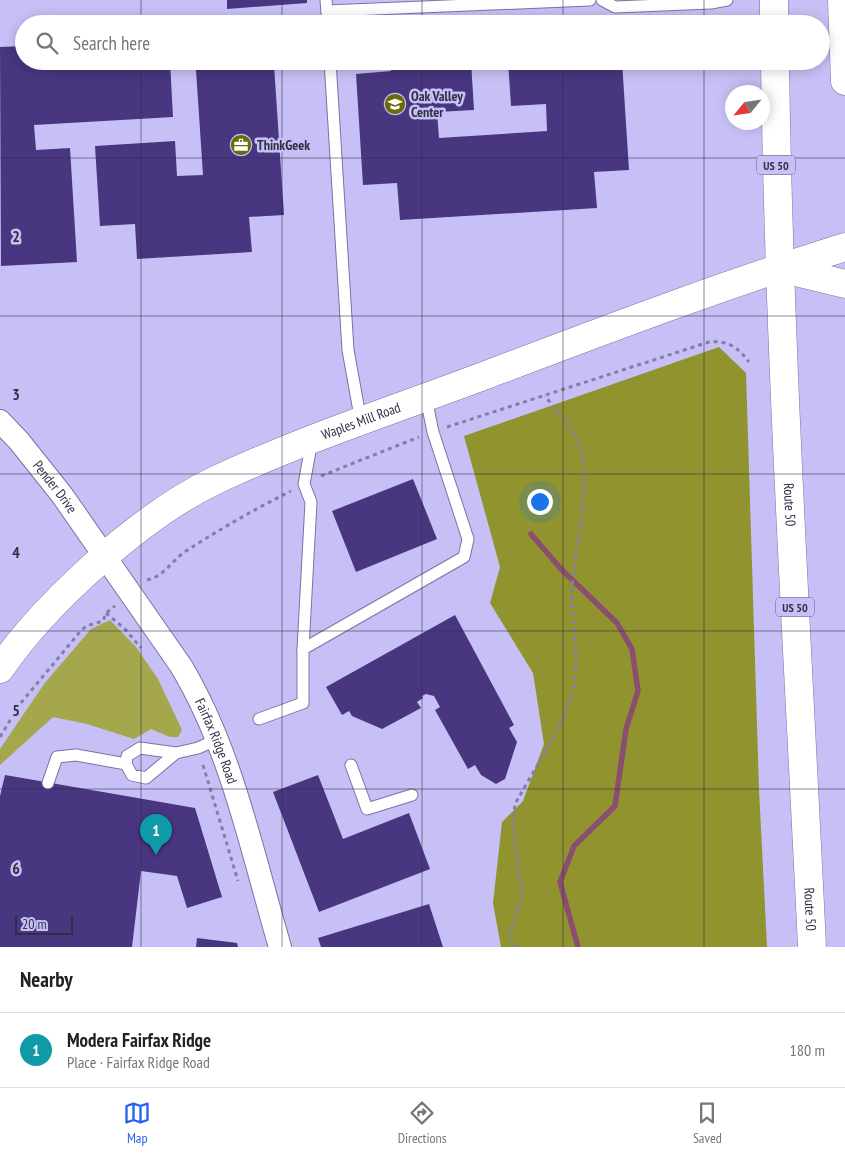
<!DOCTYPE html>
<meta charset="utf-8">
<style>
:root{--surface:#fff;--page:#f6f6f6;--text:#222;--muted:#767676;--line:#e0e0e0;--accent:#2563eb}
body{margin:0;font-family:"PT Sans Narrow",sans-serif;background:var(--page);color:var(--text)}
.compass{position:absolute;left:725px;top:85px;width:45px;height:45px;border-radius:50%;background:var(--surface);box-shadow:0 2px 12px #0003;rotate:241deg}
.scale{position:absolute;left:15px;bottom:12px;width:58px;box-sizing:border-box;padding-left:5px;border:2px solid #312e43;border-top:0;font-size:14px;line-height:18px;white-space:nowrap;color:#312e43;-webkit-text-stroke:4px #c7c0f6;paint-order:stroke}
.you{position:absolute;left:539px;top:501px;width:18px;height:18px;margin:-12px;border:4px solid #fff;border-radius:50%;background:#1a73e8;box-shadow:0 0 0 8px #1a73e833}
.badge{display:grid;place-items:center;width:32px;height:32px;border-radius:50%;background:var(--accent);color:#fff;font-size:16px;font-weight:700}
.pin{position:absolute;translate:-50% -41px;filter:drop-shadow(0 1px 2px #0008)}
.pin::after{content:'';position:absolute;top:26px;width:18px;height:15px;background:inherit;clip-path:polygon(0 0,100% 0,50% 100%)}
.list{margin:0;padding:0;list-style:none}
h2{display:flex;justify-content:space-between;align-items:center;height:65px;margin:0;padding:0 20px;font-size:21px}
h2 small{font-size:16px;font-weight:400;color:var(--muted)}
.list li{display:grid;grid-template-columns:32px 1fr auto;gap:15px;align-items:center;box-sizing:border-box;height:75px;padding:0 20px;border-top:1px solid var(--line)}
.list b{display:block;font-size:19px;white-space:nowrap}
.list p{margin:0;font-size:16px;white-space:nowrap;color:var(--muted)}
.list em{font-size:16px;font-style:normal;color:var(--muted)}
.icon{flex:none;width:28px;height:28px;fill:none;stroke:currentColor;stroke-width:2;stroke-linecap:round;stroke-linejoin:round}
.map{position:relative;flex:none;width:845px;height:947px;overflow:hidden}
.search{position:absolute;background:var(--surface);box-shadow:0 2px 12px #0003;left:15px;right:15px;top:15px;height:55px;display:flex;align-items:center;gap:12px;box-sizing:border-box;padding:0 18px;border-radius:28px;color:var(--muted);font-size:19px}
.sheet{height:140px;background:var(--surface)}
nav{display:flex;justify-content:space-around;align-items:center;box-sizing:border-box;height:70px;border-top:1px solid var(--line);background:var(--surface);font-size:14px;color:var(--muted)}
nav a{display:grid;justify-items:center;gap:2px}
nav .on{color:var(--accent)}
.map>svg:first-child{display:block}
.green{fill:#a4a74c}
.forest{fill:#91932e}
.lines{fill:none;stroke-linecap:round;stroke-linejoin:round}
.stream{stroke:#8a4e71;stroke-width:5.5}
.building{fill:#483681}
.service-casing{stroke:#7a73a4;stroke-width:13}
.minor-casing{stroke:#7a73a4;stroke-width:24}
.secondary-casing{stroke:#7a73a4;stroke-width:29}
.primary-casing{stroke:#7a73a4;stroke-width:29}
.path{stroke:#837ea5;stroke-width:3;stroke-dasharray:4 4;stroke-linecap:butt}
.service{stroke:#fff;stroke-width:11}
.minor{stroke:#fff;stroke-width:22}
.secondary{stroke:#fff;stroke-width:28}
.primary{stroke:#fff;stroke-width:28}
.grid{fill:none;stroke:#312e43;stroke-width:1;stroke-opacity:0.55}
.labels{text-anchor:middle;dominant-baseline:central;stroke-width:5;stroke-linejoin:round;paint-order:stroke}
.shield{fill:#c7c0f6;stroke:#5e5a79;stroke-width:1}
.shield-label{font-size:12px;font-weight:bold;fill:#312e43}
.poi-label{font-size:14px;font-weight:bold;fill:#312e43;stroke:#c7c0f6;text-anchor:start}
.street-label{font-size:14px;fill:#312e43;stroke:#c7c0f6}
.grid-label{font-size:16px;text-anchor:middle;font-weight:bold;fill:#312e43;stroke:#c7c0f6;stroke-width:5;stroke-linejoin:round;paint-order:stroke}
</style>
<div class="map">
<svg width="845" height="947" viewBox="0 0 845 947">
<rect width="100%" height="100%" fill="#c7c0f6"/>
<path class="green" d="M110,620l26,27 22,32 24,51 -4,7h-8l-19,-8 -17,10 -47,-15 -34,-7 -53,48v-16l44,-65 47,-55z"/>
<path class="forest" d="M719,347l27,26 13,416 8,158h-266l-8,-44 9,-81 21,-21 21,-57 -11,-71 -43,-70 10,-36 -36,-131z"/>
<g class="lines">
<path class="stream" d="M531,534l30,35 56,54 15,26 6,42 -12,38 -11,77 -41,40 -14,36 18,65"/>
</g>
<g class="building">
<path d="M227,0h80v3l-80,6z"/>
<path d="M24,46v15h146l3,56 -139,8 2,25 34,-2 7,114 -76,4 -1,-219z"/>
<path d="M390,61h81l3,49 -37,2 2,26 108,-7 -1,-27 -35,2 -3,-45h114l7,109 -35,2 3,36 -197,12 -3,-37 -34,2 -7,-111 35,-3z"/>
<path d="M274,65l10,150 -35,2 3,35 -115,7 -2,-35 -35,2 -5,-80 80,-5 2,35 26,-1 -7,-105z"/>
<path d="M413,479l24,60 -81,33 -24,-61z"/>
<path d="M455,615l59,110 -5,3 8,14 -12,37 -9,5 -15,-9 -6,-10 -7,4 -33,-59 5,-3 -6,-11 -8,-2 -4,2 1,2 -6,4 4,6 -39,21 -30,-13 -3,-5 -7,4 -16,-28z"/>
<path d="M5,775l190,33 27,89 -35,11 -10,-32 -36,-5 -9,76h-132v-151z"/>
<path d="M318,775l25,64 66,-26 21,56 -111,43 -46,-120z"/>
<path d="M429,904l14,43h-122l-3,-9z"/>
<path d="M197,938l40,5 1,4h-42z"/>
</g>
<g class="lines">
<g class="service-casing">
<g id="service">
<path d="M326,0l2,24"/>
<path d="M602,0l13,7 96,-4 16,-3"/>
<path d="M327,11l263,-11"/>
<path d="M330,61l18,289 13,72"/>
<path d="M312,441l-8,43 7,18 -8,147 161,-92 4,-18 -35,-107 -7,-34"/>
<path d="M259,719l44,-16v-54"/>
<path d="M176,753l-30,25 -14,-3 -6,-11 1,-8 13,-8 36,5 22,-5 20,-9"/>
<path d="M351,765l16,44 45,-14"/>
<path d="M48,783l9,-26 19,-2 50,9"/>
</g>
</g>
<g class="minor-casing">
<g id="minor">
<path id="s1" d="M0,421l19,20 43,54 119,171c51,85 71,186 99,281"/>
</g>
</g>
<g class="secondary-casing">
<g id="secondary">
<path d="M779,268l66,16"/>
<path id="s2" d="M0,669c46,-67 142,-154 216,-189 87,-41 180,-71 270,-105 119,-45 237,-90 359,-128"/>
</g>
</g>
<g class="primary-casing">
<g id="primary">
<path d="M774,0v24"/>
<path d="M842,0l3,81"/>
<path id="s3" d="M775,61c4,296 23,591 37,886"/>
</g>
</g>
<g class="path">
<path d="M447,427l262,-85c18,-2 29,5 40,20"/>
<path d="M321,476l98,-39"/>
<path d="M147,580c18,-4 24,-19 39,-29 34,-22 69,-42 105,-60"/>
<path d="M106,613l19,16 16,19"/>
<path d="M0,737l20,-33 59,-71 7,-7 17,-5 3,-8 9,-7"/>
<path d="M203,765l35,116"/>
<path d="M518,947l-3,-1 -6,-10 13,-39 -9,-76 2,-17c18,-33 44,-71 56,-107 11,-29 0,-73 1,-105 1,-44 22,-104 7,-147 -6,-17 -23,-35 -34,-49"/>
</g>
<use href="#service" class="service"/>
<use href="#minor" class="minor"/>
<use href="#secondary" class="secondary"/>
<use href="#primary" class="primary"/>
</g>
<path class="grid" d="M141,0v24M282,0v24M422,0v24M563,0v24M704,0v24M141,61v886M282,61v886M422,61v886M563,61v886M704,61v886M0,158h845M0,316h845M0,474h845M0,631h845M0,789h845"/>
<defs>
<g id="school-disc" transform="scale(1.125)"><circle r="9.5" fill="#696b0a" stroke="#c7c0f6"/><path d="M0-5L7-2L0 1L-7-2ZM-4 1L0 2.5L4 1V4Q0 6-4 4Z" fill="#fff"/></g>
<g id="office-disc" transform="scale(1.125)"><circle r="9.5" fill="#696b0a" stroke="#c7c0f6"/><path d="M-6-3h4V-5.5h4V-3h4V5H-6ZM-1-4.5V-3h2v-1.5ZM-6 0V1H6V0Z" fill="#fff"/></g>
</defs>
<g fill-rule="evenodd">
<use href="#school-disc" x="395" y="104"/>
<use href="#office-disc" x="241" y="145"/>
</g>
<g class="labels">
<g class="shield">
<rect x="757" y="155.5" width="38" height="19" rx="4"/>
<rect x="776" y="597.5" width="38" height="19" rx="4"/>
</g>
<g class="shield-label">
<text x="776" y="165">US 50</text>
<text x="795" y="607">US 50</text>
</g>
<g class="poi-label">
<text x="411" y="96">Oak Valley<tspan x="411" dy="16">Center</tspan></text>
<text x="257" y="145">ThinkGeek</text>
</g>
<g class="street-label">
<text stroke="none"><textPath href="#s2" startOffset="446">Waples Mill Road</textPath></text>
<text stroke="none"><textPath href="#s1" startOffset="86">Pender Drive</textPath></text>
<text stroke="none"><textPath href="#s3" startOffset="444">Route 50</textPath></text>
<text stroke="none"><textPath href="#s1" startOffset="388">Fairfax Ridge Road</textPath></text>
<text stroke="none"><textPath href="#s3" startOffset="849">Route 50</textPath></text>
</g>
</g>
<g class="grid-label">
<text x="16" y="242">2</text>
<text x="16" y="400">3</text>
<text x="16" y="558">4</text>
<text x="16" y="716">5</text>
<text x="16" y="874">6</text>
</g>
</svg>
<svg class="compass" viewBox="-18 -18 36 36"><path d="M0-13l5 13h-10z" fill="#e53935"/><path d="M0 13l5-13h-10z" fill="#767676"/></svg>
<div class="scale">20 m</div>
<div class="you"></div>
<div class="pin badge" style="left:156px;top:855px;background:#0f9aa8">1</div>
<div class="search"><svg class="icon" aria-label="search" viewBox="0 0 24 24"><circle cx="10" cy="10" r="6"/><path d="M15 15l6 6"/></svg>Search here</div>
</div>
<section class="sheet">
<h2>Nearby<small></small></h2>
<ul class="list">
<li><span class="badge" style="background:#0f9aa8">1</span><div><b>Modera Fairfax Ridge</b><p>Place · Fairfax Ridge Road</p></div><em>180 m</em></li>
</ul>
</section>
<nav>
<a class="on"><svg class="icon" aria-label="map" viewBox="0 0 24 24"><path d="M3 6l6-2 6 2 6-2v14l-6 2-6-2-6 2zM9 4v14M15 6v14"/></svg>Map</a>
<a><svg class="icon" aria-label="directions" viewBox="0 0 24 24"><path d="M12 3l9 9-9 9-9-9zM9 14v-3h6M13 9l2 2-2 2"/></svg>Directions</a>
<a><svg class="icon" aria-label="saved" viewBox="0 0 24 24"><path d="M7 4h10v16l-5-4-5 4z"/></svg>Saved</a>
</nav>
